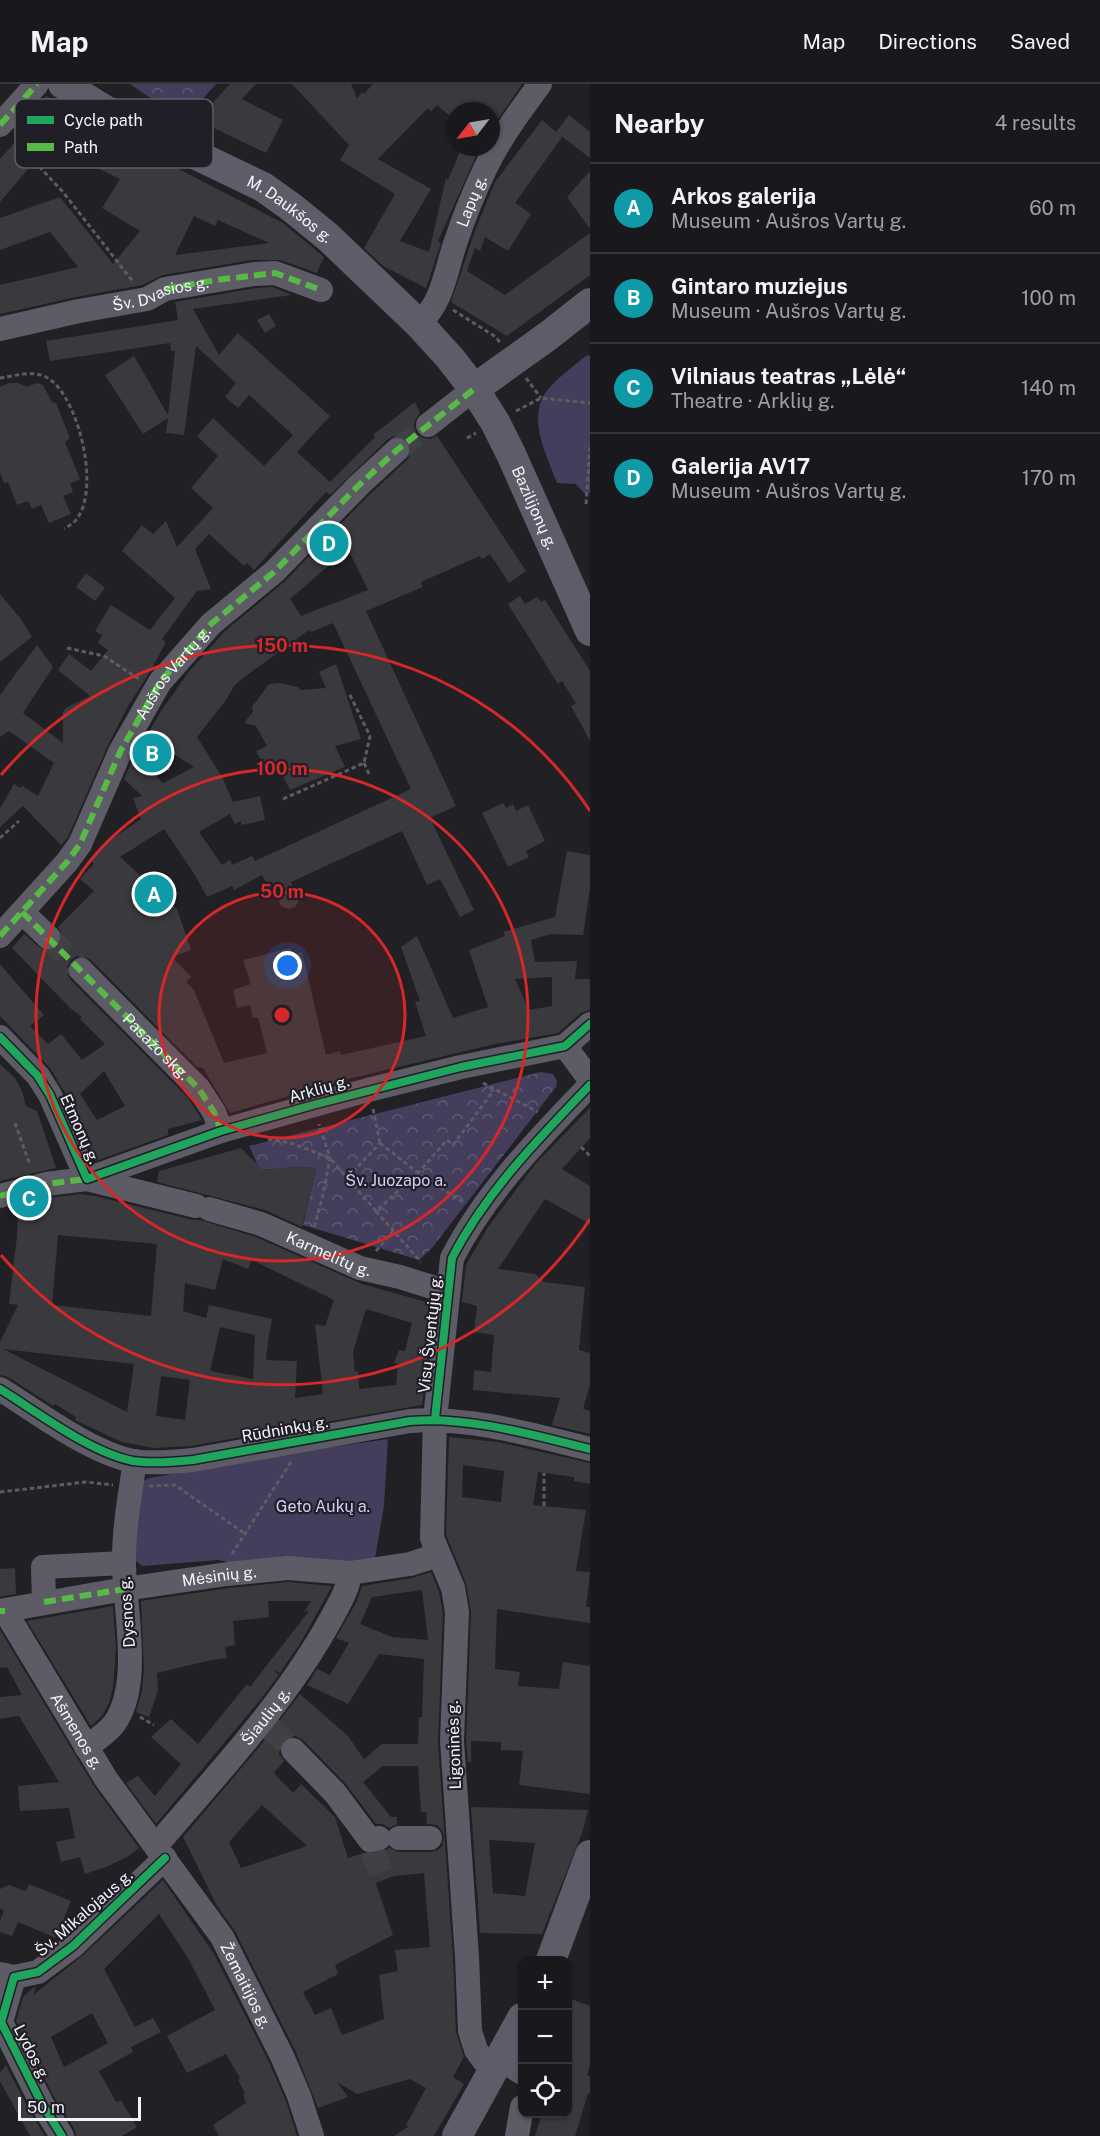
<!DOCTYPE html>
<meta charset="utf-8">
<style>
:root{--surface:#19181c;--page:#222125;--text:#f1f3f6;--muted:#9fa0a3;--line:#37373b;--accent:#d93025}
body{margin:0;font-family:"Public Sans",sans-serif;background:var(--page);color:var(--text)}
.controls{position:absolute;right:18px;bottom:18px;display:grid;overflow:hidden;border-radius:12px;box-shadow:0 2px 4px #0004}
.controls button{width:54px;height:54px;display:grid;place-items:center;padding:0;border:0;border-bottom:2px solid var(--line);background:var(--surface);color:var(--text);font:30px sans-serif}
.compass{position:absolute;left:446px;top:18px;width:54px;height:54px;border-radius:50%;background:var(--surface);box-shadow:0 2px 4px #0004;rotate:239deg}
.scale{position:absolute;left:18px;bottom:15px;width:123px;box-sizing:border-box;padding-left:6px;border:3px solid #f4f3f9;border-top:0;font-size:16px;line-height:21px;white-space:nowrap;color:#f4f3f9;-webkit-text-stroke:4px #201e27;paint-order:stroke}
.you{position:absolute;left:288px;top:882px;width:21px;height:21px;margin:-15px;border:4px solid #fff;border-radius:50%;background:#1a73e8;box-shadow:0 0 0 9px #1a73e833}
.badge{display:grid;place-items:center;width:39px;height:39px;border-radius:50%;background:var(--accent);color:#fff;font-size:20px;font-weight:700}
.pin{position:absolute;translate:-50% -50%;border:3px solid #fff;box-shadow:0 2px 6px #0006}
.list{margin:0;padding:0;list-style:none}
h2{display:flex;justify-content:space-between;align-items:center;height:78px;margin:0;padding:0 24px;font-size:26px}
h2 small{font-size:20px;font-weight:400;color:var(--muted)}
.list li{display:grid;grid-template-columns:39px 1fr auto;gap:18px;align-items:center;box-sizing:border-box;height:90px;padding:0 24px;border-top:2px solid var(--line)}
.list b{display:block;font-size:22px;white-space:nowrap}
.list p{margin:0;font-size:20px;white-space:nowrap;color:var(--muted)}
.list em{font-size:20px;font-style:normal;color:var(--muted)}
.icon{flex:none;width:33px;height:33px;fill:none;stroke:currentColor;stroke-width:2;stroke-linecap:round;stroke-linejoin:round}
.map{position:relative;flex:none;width:590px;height:2052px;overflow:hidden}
header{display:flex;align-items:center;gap:36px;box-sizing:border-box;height:84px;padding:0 30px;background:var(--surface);border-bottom:2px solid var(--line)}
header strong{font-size:28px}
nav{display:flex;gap:33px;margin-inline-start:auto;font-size:21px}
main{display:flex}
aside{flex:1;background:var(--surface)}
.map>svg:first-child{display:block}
.forest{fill:url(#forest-crowns)}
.park{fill:#443d5b}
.building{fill:#3a393d;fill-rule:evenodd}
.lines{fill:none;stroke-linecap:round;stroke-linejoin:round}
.minor-tunnel{stroke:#414045;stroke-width:24;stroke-dasharray:24 12;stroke-linecap:butt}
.path{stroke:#5d5c64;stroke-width:3;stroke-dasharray:4.5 3;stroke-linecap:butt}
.minor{stroke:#5d5b66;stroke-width:24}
.major{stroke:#5e5c68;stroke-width:30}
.quiet{stroke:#58b947;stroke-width:6;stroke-dasharray:12 6;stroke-linecap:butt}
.cycleway-casing{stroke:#201e27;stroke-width:11}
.cycleway{stroke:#20a55d;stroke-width:8}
.ring{fill:none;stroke:#d62828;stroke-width:3}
.labels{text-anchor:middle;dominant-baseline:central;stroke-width:4.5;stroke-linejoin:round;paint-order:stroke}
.street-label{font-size:16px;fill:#f4f3f9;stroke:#201e27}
.park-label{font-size:16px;fill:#d5cdf9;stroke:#201e27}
.key{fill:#201e27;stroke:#605e66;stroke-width:1.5}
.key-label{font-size:16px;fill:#f4f3f9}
.centre{fill:#d62828;stroke:#201e27;stroke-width:3}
.ring-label{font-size:18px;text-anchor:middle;font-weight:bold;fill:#d62828;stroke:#201e27;stroke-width:4.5;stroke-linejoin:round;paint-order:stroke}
</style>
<header>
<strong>Map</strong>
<nav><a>Map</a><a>Directions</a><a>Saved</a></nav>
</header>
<main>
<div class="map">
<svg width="590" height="2052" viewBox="0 0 590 2052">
<defs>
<pattern id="forest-crowns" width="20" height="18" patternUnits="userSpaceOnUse" patternTransform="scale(1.5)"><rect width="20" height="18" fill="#443d5b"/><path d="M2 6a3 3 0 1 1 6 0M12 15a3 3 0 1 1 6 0" fill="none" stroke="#605a73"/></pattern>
</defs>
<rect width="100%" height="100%" fill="#212025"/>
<g class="forest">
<path d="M130,0h86c-6,6 -13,16 -21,20 -24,13 -45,-7 -65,-20z"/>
<path d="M540,988l13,2 4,7 -1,6 -124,161 -13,12 -116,-35 13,-57 -19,-1 -37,3 -11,-24z"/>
</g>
<g class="park">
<path d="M587,271l3,1v137h-6l-8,-9 -19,-1c-11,-30 -33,-70 -6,-97 10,-11 24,-21 36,-31z"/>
<path d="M388,1355l-4,67 -9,52 -13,3 -125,3 -19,-4 -76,6 -7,-6 -1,-28 8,-50 7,-4 149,-26z"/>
</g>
<g class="building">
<path d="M230,0h26l-14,15 41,21 -17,33 -69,-33z"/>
<path d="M292,0h59l6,14 6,-6 1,2 9,-10h149l-31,45v-18h-36v9l-18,-15 -6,6 -3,-3 -50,51 53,30 -31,52 29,11 17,-74 2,2 14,-33h18l-42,94 3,2 -15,45 -43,-22 -19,-18 31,-54 -55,-34 9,-15z"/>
<path d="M46,12l19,11 -6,12 -11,-5 -10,9 -4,7 -12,11 -9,-9z"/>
<path d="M569,31l21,17v26l-34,-26z"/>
<path d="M542,36l20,17 -47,66 16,11 -23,37 -23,-14 -5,14 -5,-3 -8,23 38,24 85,-62v42l-83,61 -56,-34 25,-74 19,-46z"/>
<path d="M115,52l168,87 41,34 -7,16 -37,-13h-28l-89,15 -21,10 -66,12 -76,17v-29l78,-18 -28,-35 -50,18v-32l60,-21 53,67 27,-33 -38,-23 18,-29 -49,-24zM194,132l21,10 3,-6 51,23 -94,12z"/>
<path d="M18,55l12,12 -4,4 7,8 -33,39v-43z"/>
<path d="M590,87v58l-23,-32z"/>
<path d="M273,203l19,8 -99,14 26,46 19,-22 92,83 -33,36 33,30 45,-45 -2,-2 42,-33 5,11 -5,7 -1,6 2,7 7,5 8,1 6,-3 89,135 -17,12 -19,-29 -8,5 -2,-3 -59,26 2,5 -57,24 90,195 -26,12 44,92 -14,7 -20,-38 -13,6 -25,-54 -111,51 8,18 -4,7 -7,2 -7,-3 -7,-16 -3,1 -9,-16 -28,15 -2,-4 -25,11 -12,-22 -31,-46 -44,28 57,52 14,41 -19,7 19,20 -5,5 8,8 30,73 43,-10 -9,-36 -5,1 -3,-13 -13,3 -4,-18 18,-6 -8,-24 47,-12 2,7 10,-3 24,103 14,-4 1,4 85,-19 -11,-34 5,-1 -19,-54 16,-11 36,82 35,-11 -19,-57 36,-14 -2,-4 52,-15 12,-66 23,4v34l-7,46 -32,-1 -20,6 4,22 42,-1 -2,18h15v31l-9,3 -23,20 -63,11 -143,34 -122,35 -27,-45 -6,-1 -106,-107 -7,-4h-7l-6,4 -4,7v7l4,6 117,118 14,22 -34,9v6l-72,26 -26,-60 -20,-33 -50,-52v-52l44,51 -14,11 18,18 13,-10 21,26 23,-16 -25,-25 2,-2 -12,-9 -58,-60 12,-14 20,17 8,-1 7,-4 3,-6v-6l-4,-7 36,-36 -14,-12 14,-15 -5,-4 14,-15 38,-26 -8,-21 9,-2 -18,-17 7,-16 30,-52 27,-38 37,-42 59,-49 85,-87 38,-35 3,-5 1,-8 -3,-6 -6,-4 -8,-1 -7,4 -57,55 -4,-3 -72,78 -7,-7 -3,3 -35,-32 -14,15 16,40 -14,2 -35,48 4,3 -15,28 -24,38 -19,37 -40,92 -7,8 -38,-39 -23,21v-18l14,-25 6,4 2,-2 16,10 16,-33 -45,-32 -9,6v-42l37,-50 16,22 -30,46 40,30v-31l3,-4 24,-12 -32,-26 11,-16 22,17 17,-21 -10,-7 4,-8 -7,-4 16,-26 39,25 25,-32 -53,-47 20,-26 11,9 13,-13 11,26 36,-39 -22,-20 27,-32 -21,-20 16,-18 51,48 29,-31 -44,-40 -11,13 -13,-11 11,-14 -40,-37 -12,89 -18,-2 2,-15 -25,16 -38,-59 29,-19 34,59 7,-64h-4l-1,-8 -120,18 -4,-20 132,-21 -3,-18 81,-14zM348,465l20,41 -67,26 -11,-17zM333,539l78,166 -156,72 -3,-5 -20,9 -2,-5 -8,5 -23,-33 31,-18 5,10 6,-3v4l24,-5 -5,-24 -27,6 -11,-25 -25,-40 29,-37 8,-14 9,-8 66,-48 2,2zM161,662l33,21 -31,16 -15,-15zM552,893v29l-23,4 -14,-31zM104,987l21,35 -28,14 -17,-26z"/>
<path d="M269,230l7,12 -11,7 -8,-13z"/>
<path d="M9,299h9l9,4 10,-4 6,2 9,17 4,1 14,35 -5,4 15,37 -10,5 3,8 -10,4 8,18 -22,9 -8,-18 -9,4 -4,-8 -11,4 -9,-23 -4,1 -4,-10v-86z"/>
<path d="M86,489l19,15 -10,13 -19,-14z"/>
<path d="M0,510l21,25 11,18 -32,25z"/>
<path d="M520,512l5,8 12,-7 4,5 4,-2 45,71v70l-19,-35 5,-3 -14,-22 -4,3 -50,-80z"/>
<path d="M336,580l25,75 -26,7 10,21 -55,23 -10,-19 -11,5 -13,-25 11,-5 -11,-20 -12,-3 9,-11 -1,-5 17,-23 11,-1 18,4 3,3 25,-2 -7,-16z"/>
<path d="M503,719l3,5 7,-4 3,7 12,-6 17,36 -19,10 3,6 -21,10 -26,-54z"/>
<path d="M0,980l15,14 7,13 4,15 11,5 19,57 -56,13z"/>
<path d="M590,1024v30l-28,31 28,17v38l-45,-25 -47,70 37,5 9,8 41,5 -6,63 11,3v31l-7,25 7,2v23l-38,-9 8,-27 -87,-8 1,-20 17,2 3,-37 -20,-3 3,-26 -15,-4 4,-37 22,-38 49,-65z"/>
<path d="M241,1064l16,16 3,6 37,-3 19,1 -14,59 -37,-17 -108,-28 2,-11z"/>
<path d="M79,1110l16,2 98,24h7l56,17 106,47 71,20 -11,101 -231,41 -37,2 -32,-6 -11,-5 -36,-17 1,-3 -21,-13 -2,2 -45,-29 -8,-2v-33l18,-37 -9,-1 8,-68 1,-30 31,-8zM58,1151l99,9 -6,72 -99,-11zM223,1175l25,10 4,-9 82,40 -9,26 -10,-2 8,70 -28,4 2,-37 -31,-1 2,-19 4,-22 -63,-14 -3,13 -23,-7 2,-28 30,7zM366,1225l46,14 -7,28 -6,-1 -5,13 4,1 -2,21 -37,4 -1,-18 -3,1 -2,-20zM220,1243l35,8 -2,44 -43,-8zM3,1265l131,15 -7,48zM161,1292l29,4 -5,40 -29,-4z"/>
<path d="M449,1353l49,5 92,21v21l-16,-3v-4l-36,-5 -5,33 53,5 -10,61 14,1 -4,35h4v16l-93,-14 -2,60 25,3 -2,14 41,3 4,-27 27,4v128l-71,-9 4,-34 -22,-1v-8l-30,-1v21h-3l-2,-21 5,-129 -5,-29 -20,-48zM463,1381l41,6 -3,31 -39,-5z"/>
<path d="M15,1484l1,26 -16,3v-28z"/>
<path d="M431,1488l8,20 4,21 -5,129 15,216 3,74 8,25 -11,20 11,7 -30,52h-40l15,-10 -3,-1 20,-37 -16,-9 -53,15 -20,-12 11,15 -30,11 -23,-58 -60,-119 -18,-25 -34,-69 77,-91 40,-52 48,42 16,23 18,-15h36l1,-27h3l2,-58 -45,-5 -31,50 -41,-19 10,-16 13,6 19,-32 -13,-5 20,-35 6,-17 50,-8zM422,1506l6,50 -36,-3 -32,-13 12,-27zM289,1652h7l7,4 42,43 31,41h7l6,4 8,-4v-7h-6l-28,-35 20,-16h35l3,46h5l1,12 10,1 5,5 2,7 -2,9 -4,4 -7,2h-32l-10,-4 -7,4 -10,2 -8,-1 -16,5 -13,-41 -34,-33 -8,9 -19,-20 10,-12 -5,-7 1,-8 3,-6zM262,1721l45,41 -66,22 -12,-26zM424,1789l6,74 -35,3 3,21 -19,4 5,44 -42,16 -11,-27 -16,7 -12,-23 35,-18 -3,-9 58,-30 -17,-52 18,-7z"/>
<path d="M288,1498l44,4 -31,56 -20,29 -1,2 -8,-4 7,6 -19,25 -104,124 -30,-41 12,-7 17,20 26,-32 -30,-27 20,-18 27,25 49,-60 3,3 59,-76 -5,1 7,-11h-43l1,16 -36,4 2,24 -10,2 2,11 -16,2 -54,13 1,17 -9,27 -13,-5 6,-21 2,-22 -3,-68 88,-13z"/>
<path d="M113,1522l3,42 -3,39 -4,16 -7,13 -11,10 -64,-105z"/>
<path d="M0,1546l94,156 45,62 -12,9 -21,10 -21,7 -5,-17 -19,5 -5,-20 19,-4 -6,-30 -49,3 -2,-25 41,-4 -40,-66 -19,3v-22l22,-2 -15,-28 -7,1z"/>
<path d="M471,1723l117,3 -6,23 -40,101 -62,-1zM489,1756l46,3 -10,53 -32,-3z"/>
<path d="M163,1796l51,74 55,108 17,39 11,35h-78l-6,-11 33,-22 -3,-8 2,-2 -7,-13 2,-2 -14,-24 -39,19 -20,-37 48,-26 -27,-52 -29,-44 -55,55 31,58 18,-9 8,14 -30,15 2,5 -34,19 17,31 5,-2 16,27 -15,9h-46l-2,-8 -20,-31 -38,-76 7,-24 10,-9 3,-1 -3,8 48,-38zM92,1929l16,30 -44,24 -13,-30z"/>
<path d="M29,1800l42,17 -15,37 -38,-16 -6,14 -12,-4v-11l4,-11 -4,-2v-19l9,-4 17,6z"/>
<path d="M571,1915l19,7v58l-3,12h3v18l-2,-1 -13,43h-40l7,-22h25v-99z"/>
<path d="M6,1981l23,45 16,26h-15l-30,-55v-8z"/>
</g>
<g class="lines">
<g class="minor-tunnel">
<path d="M397,366l31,-25"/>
<path d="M48,853l33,33"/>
<path d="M269,1643l24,23"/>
<path d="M372,1766l12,30"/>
</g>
<g class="path">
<path d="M34,77l29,31 71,91"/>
<path d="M453,226l43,27 5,7"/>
<path d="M0,294c14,-2 33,-8 46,-1 35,17 62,137 18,151"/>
<path d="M526,294l15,20"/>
<path d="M516,327l25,-13 49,5"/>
<path d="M467,354l9,-5"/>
<path d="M586,420l4,-58"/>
<path d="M67,564l37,8 35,23"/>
<path d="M151,679l20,7"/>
<path d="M364,679l6,13"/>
<path d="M283,715l81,-36 6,-27 -21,-43"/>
<path d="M0,754l19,-17"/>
<path d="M483,999l55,29"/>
<path d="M373,1025l7,34"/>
<path d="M15,1039l15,42"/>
<path d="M268,1055l23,4 39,15 17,20"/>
<path d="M380,1059l38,30 -42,38 -29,-33z"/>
<path d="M581,1063l9,9"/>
<path d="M463,1118l-45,-29 29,-33 6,5 41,-55"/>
<path d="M376,1127l45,51"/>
<path d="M314,1143l9,-32 7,-37 -11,-34"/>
<path d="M376,1167l17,-20"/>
<path d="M149,1402l26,-1 69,48"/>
<path d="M0,1408l86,-10 27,3"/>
<path d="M544,1422v-33"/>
<path d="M232,1470l59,-92"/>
<path d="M140,1633l14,8"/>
</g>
<g class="minor">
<path d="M0,41l37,-41"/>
<path id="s1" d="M419,240c25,-24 26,-52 37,-83 8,-24 18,-49 29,-72 15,-31 35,-58 55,-85"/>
<path id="s2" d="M0,245l79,-18 68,-12 18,-10 89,-15 21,-1 46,17"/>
<path d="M428,341l46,-36"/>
<path d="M22,828l26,25"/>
<path d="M0,852l67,-74 13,-18 40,-92 40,-70 51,-58 63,-52 85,-87 38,-35"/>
<path d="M81,886l118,119 15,23 7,19"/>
<path d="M0,953l38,39 12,19 37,84"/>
<path d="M565,962l25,34"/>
<path d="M565,962l25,-22"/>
<path d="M87,1095l109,27"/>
<path d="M0,1112l46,-12 41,-5 134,-48 147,-41 93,-23 104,-21"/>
<path id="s3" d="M209,1125l52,15 99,44 40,9 48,15"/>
<path d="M0,1305c37,23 91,64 133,72 20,3 41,1 60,-1l217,-39c58,-5 123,14 180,28"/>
<path d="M44,1518l-1,-35 81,-4"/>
<path id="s4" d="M0,1527l125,-22 102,-15 61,-6 62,5 60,-9 28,-9"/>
<path id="s5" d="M5,1527l101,168 116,158 60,119 17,40 13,40"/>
<path d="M86,1663c10,-7 20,-13 28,-23 28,-38 11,-113 10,-158 -1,-32 6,-72 11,-105"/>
<path d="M293,1666l42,43 35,47 9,-2"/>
<path d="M399,1754h31"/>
<path id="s6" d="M156,1762c62,-73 129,-143 175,-227 8,-15 17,-29 19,-46"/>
<path d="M0,1890l14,3 24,-5 35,-26 92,-88"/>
<path d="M1,1938l41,82 20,32"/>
<path d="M0,1942l14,-49"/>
<path d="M499,1974l23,15"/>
<path d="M494,1983l-10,-6 -8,-11 -6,-19 -3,-74 -15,-216 5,-129 -4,-24 -21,-50 3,-119 17,-161c34,-66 87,-120 138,-173"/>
<path d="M517,2052l5,-29"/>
</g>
<g class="major">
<path id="s7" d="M63,0l50,31 150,72 28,20 37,30 91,87 31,34 24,31 21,33 16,32 79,177"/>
<path d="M474,305l74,-53 42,-33"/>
<path d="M551,1876l39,-105"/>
<path d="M457,2052l65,-118"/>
</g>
<g class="quiet">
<path d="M0,41l37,-41"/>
<path d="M165,205l51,-9 59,-7 46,17"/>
<path id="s8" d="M22,828l177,177 15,23 7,19"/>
<path id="s9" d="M0,852l67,-74 13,-18 40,-92 40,-70 51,-58 63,-52 85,-87 38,-35 77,-61"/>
<path d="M0,1112l46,-12 41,-5"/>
<path d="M44,1518l81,-13"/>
<path d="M0,1527h5"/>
</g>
<g class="cycleway-casing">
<g id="cycleway">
<path d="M0,953l38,39 12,19 37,84 134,-48 92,-26 148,-38 104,-21 25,-22"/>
<path d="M0,1305c37,23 91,64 133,72 20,3 41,1 60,-1l217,-39c58,-5 123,14 180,28"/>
<path d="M435,1335l17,-161c34,-66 87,-120 138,-173"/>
<path d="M1,1938l41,82 20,32"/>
<path d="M0,1942l14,-49 24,-5 35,-26 92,-88"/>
</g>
</g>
<use href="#cycleway" class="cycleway"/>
</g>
<circle cx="282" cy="931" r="123" fill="#d62828" fill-opacity=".12"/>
<g class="ring">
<circle cx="282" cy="931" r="123"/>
<circle cx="282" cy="931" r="246"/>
<path d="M590 1135A369 369 0 0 1 1 1171M1 691A369 369 0 0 1 590 727"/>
</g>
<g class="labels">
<g class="street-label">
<text stroke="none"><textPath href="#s1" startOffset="135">Lapų g.</textPath></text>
<text stroke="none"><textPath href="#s7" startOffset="260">M. Daukšos g.</textPath></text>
<text stroke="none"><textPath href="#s2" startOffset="165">Šv. Dvasios g.</textPath></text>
<text stroke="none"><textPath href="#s7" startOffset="652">Bazilijonų g.</textPath></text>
<text stroke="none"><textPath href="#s9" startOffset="318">Aušros Vartų g.</textPath></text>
<text stroke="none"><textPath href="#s8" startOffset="190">Pasažo skg.</textPath></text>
<text transform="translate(319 1005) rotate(-16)">Arklių g.</text>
<text transform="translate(80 1045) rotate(66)">Etmonų g.</text>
<text stroke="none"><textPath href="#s3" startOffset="128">Karmelitų g.</textPath></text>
<text transform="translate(430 1250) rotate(-84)">Visų Šventųjų g.</text>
<text transform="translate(285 1345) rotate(-10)">Rūdninkų g.</text>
<text stroke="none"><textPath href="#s4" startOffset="222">Mėsinių g.</textPath></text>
<text transform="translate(127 1528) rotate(-94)">Dysnos g.</text>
<text stroke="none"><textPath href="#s6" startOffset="170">Šiaulių g.</textPath></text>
<text stroke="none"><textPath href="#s5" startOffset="140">Ašmenos g.</textPath></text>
<text transform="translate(454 1661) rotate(-92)">Ligoninės g.</text>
<text transform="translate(84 1829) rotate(-41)">Šv. Mikalojaus g.</text>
<text stroke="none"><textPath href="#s5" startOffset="446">Žemaitijos g.</textPath></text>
<text transform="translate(32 1969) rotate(63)">Lydos g.</text>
</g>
<g class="park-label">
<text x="396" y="1096">Šv. Juozapo a.</text>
<text x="323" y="1422">Geto Aukų a.</text>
</g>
</g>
<rect x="15" y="15" width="198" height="69" rx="9" class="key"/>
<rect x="27" y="32" width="27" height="8" fill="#20a55d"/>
<rect x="27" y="59" width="27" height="8" fill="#58b947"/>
<g class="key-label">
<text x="64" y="42">Cycle path</text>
<text x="64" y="69">Path</text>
</g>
<circle cx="282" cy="931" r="9" class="centre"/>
<g class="ring-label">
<text x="282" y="568">150 m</text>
<text x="282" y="691">100 m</text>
<text x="282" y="814">50 m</text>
</g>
</svg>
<div class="controls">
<button>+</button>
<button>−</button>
<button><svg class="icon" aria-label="locate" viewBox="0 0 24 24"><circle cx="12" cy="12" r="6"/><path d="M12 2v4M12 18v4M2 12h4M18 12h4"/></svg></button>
</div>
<svg class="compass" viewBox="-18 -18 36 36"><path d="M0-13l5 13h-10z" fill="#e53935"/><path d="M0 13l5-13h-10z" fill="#9fa0a3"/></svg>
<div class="scale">50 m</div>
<div class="you"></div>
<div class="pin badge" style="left:154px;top:810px;background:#0f9aa8">A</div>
<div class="pin badge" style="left:152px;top:669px;background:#0f9aa8">B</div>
<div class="pin badge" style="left:29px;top:1114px;background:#0f9aa8">C</div>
<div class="pin badge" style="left:329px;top:459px;background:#0f9aa8">D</div>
</div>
<aside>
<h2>Nearby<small>4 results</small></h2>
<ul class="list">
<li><span class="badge" style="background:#0f9aa8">A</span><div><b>Arkos galerija</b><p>Museum · Aušros Vartų g.</p></div><em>60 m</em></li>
<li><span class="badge" style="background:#0f9aa8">B</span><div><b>Gintaro muziejus</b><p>Museum · Aušros Vartų g.</p></div><em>100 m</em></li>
<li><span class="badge" style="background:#0f9aa8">C</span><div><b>Vilniaus teatras „Lėlė“</b><p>Theatre · Arklių g.</p></div><em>140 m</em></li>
<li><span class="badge" style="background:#0f9aa8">D</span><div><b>Galerija AV17</b><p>Museum · Aušros Vartų g.</p></div><em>170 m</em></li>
</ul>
</aside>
</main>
